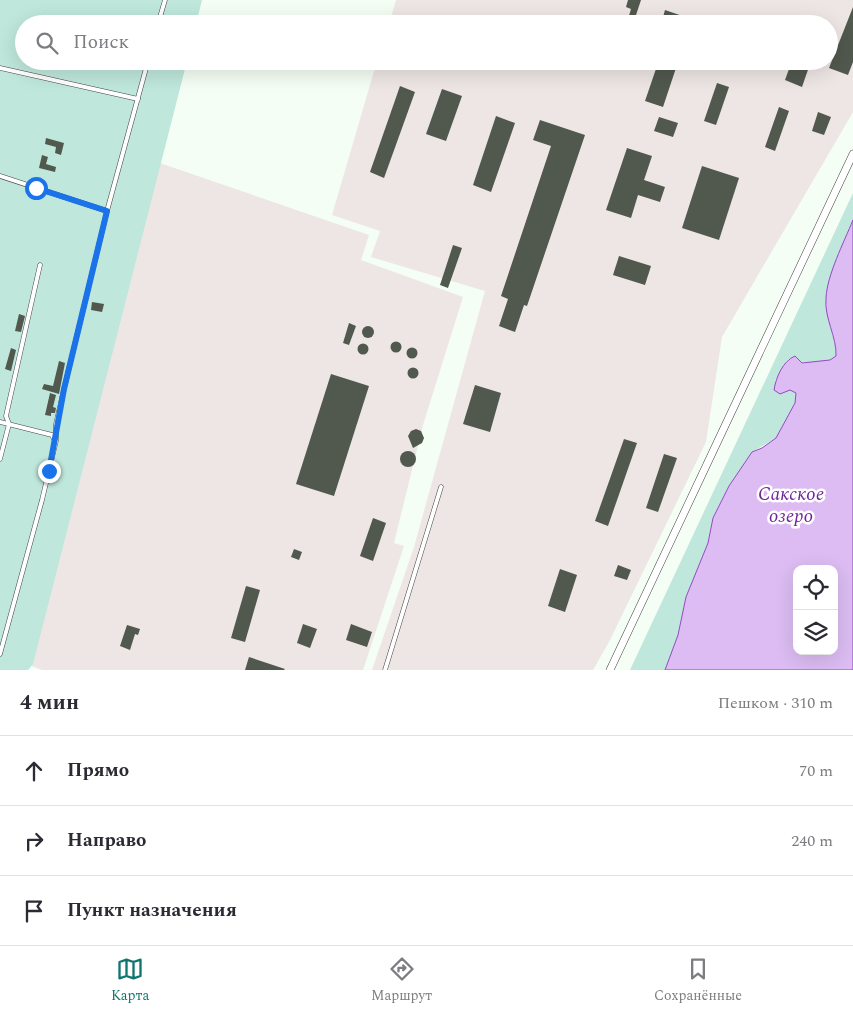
<!DOCTYPE html>
<html lang="ru">
<meta charset="utf-8">
<style>
:root{--surface:#fff;--page:#f2f2f3;--text:#2b2b33;--muted:#7c7c81;--line:#e1e1e2;--accent:#0f766e}
body{margin:0;font-family:Spectral,serif;background:var(--page);color:var(--text)}
.controls{position:absolute;right:15px;bottom:15px;display:grid;overflow:hidden;border-radius:10px;box-shadow:0 5px 20px #0002}
.controls button{width:45px;height:45px;display:grid;place-items:center;padding:0;border:0;border-bottom:1px solid var(--line);background:var(--surface);color:var(--text);font:25px sans-serif}
.stop{position:absolute;width:15px;height:15px;margin:-11px;border:4px solid #1a73e8;border-radius:50%;background:#fff}
.stop.end{background:#1a73e8;border-color:#fff;box-shadow:0 1px 5px #0008}
.list{margin:0;padding:0;list-style:none}
h2{display:flex;justify-content:space-between;align-items:center;height:65px;margin:0;padding:0 20px;font-size:21px}
h2 small{font-size:16px;font-weight:400;color:var(--muted)}
.list li{display:grid;grid-template-columns:32px 1fr auto;gap:15px;align-items:center;box-sizing:border-box;height:70px;padding:0 20px;border-top:1px solid var(--line)}
.list b{display:block;font-size:19px;white-space:nowrap}
.list em{font-size:16px;font-style:normal;color:var(--muted)}
.icon{flex:none;width:28px;height:28px;fill:none;stroke:currentColor;stroke-width:2;stroke-linecap:round;stroke-linejoin:round}
.map{position:relative;flex:none;width:853px;height:670px;overflow:hidden}
.search{position:absolute;background:var(--surface);box-shadow:0 5px 20px #0002;left:15px;right:15px;top:15px;height:55px;display:flex;align-items:center;gap:12px;box-sizing:border-box;padding:0 18px;border-radius:28px;color:var(--muted);font-size:19px}
.sheet{height:275px;background:var(--surface)}
nav{display:flex;justify-content:space-around;align-items:center;box-sizing:border-box;height:70px;border-top:1px solid var(--line);background:var(--surface);font-size:14px;color:var(--muted)}
nav a{display:grid;justify-items:center;gap:2px}
nav .on{color:var(--accent)}
.map>svg:first-child{display:block}
.industrial{fill:#ede6e5}
.green{fill:#bfe7db}
.water{fill:#dcbcf2;stroke:#9549c3;fill-rule:evenodd}
.building{fill:#51584d}
.lines{fill:none;stroke-linecap:round;stroke-linejoin:round}
.service-casing{stroke:#434343;stroke-width:5}
.minor-casing{stroke:#434343;stroke-width:8}
.service{stroke:#fff;stroke-width:4}
.minor{stroke:#fff;stroke-width:7}
.route{stroke:#1a73e8;stroke-width:6}
.labels{text-anchor:middle;dominant-baseline:central;stroke-width:5;stroke-linejoin:round;paint-order:stroke}
.water-label{font-size:19px;font-style:italic;fill:#712299;stroke:#fff}
</style>
<div class="map">
<svg width="853" height="670" viewBox="0 0 853 670">
<rect width="100%" height="100%" fill="#f4fef4"/>
<g class="industrial">
<path d="M396,0h457v112l-131,225 -16,105 -96,198 -17,30h-221l42,-123 71,-256 -114,-34 9,-26 -48,-16 45,-154h452v-37h-440z"/>
<path d="M157,162l212,73 -8,25 102,37 -40,128 -29,118 10,3 -41,124h-321l-13,-5z"/>
</g>
<g class="green">
<path d="M0,0h202l-6,24h-172v37h163l-154,603 -5,6h-28z"/>
<path d="M853,193v27l-20,52 -5,46 8,30v8c-12,10 -34,7 -48,3l-13,22 21,12 -1,10 -19,35 -24,14 -23,34 -16,32 -5,25 -22,54 -8,38 -13,35h-35z"/>
</g>
<path class="water" d="M853,220v450h-188l13,-35 8,-38 22,-54 5,-25 16,-32 23,-34 10,-4 14,-10 19,-35 1,-10 -6,-3 -10,4 -6,-4c2,-13 9,-29 21,-34l7,7 28,-3 6,-4c1,-19 -12,-38 -10,-58 1,-23 18,-56 27,-78zM797,569h37v82h-37z"/>
<g class="building">
<path d="M628,0h13l-7,21 -6,-2 3,-10 -5,-2z"/>
<path d="M853,7v55l-5,13 -19,-7z"/>
<path d="M665,10l38,13v1h-42z"/>
<path d="M792,61h19l-9,26 -17,-7z"/>
<path d="M658,63l18,5 -13,39 -18,-6z"/>
<path d="M717,83l12,4 -13,38 -12,-4z"/>
<path d="M400,86l15,6 -31,86 -14,-6z"/>
<path d="M442,89l20,7 -16,45 -20,-7z"/>
<path d="M779,107l10,4 -14,40 -10,-4z"/>
<path d="M818,112l13,5 -7,18 -12,-4z"/>
<path d="M496,116l19,7 -24,69 -18,-7z"/>
<path d="M659,117l19,6 -5,14 -19,-6z"/>
<path d="M540,120l45,15 -58,171 -3,-1 -9,27 -16,-6 9,-27 -7,-3 50,-150 -18,-6z"/>
<path d="M46,138l18,5 -3,12 -6,-2 1,-6 -11,-3z"/>
<path d="M627,148l25,8 -8,24 21,7 -5,15 -22,-7 -7,23 -25,-8z"/>
<path d="M42,155l6,2 -2,7 10,3 -1,5 -16,-4z"/>
<path d="M702,166l37,12 -20,62 -37,-12z"/>
<path d="M453,245l9,3 -14,40 -8,-3z"/>
<path d="M619,256l32,10 -6,19 -32,-10z"/>
<path d="M92,302l12,2 -2,8 -11,-2z"/>
<path d="M19,314l6,2 -4,16 -6,-1z"/>
<path d="M349,323l7,3 -7,19 -6,-2z"/>
<circle cx="368" cy="332" r="6"/>
<circle cx="396" cy="347" r="5.5"/>
<circle cx="363" cy="349" r="5.5"/>
<circle cx="412" cy="353" r="5.5"/>
<path d="M11,348l5,2 -5,21 -6,-2z"/>
<path d="M59,361l6,2 -6,31 -17,-5 2,-5 9,2z"/>
<circle cx="413" cy="373" r="5.5"/>
<path d="M331,374l38,12 -35,110 -38,-12z"/>
<path d="M475,385l26,8 -11,39 -27,-8z"/>
<path d="M50,393l6,2 -3,12 3,1 -1,5h-4v3l-6,-1z"/>
<path d="M416,429l5,2 3,7 -2,5 -9,5 -5,-12 3,-5z"/>
<path d="M624,439l13,4 -29,83 -13,-5z"/>
<circle cx="408" cy="459" r="8"/>
<path d="M664,454l13,4 -19,54 -12,-4z"/>
<path d="M373,518l13,5 -13,38 -13,-5z"/>
<path d="M294,549l8,3 -3,8 -8,-3z"/>
<path d="M618,565l13,5 -4,10 -13,-4z"/>
<path d="M560,569l17,6 -12,37 -17,-6z"/>
<path d="M246,586l14,4 -15,52 -14,-4z"/>
<path d="M303,624l14,5 -7,19 -13,-5z"/>
<path d="M351,624l21,8 -5,15 -21,-7z"/>
<path d="M127,625l13,4 -2,6 -3,-1 -5,16 -10,-4z"/>
<path d="M249,657l36,12 -1,1h-39z"/>
</g>
<g class="lines">
<g class="service-casing">
<g id="service">
<path d="M158,24l7,-24"/>
<path d="M0,68l138,31"/>
<path d="M0,176l107,35"/>
<path d="M0,422l52,13 3,6"/>
<path d="M0,459l9,-35 -3,-8 34,-151"/>
<path d="M0,654l42,-154 14,-59v-17l8,-35 43,-178 41,-150"/>
<path d="M385,670l56,-183"/>
</g>
</g>
<g class="minor-casing">
<path id="minor" d="M610,670l243,-516"/>
</g>
<use href="#service" class="service"/>
<use href="#minor" class="minor"/>
</g>
<g class="lines">
<path class="route" d="M36,188l71,23 -43,178 -15,82"/>
</g>
<g class="labels">
<g class="water-label">
<text x="791" y="494">Сакское<tspan x="791" dy="22">озеро</tspan></text>
</g>
</g>
</svg>
<div class="controls">
<button><svg class="icon" aria-label="locate" viewBox="0 0 24 24"><circle cx="12" cy="12" r="6"/><path d="M12 2v4M12 18v4M2 12h4M18 12h4"/></svg></button>
<button><svg class="icon" aria-label="layers" viewBox="0 0 24 24"><path d="M12 4l9 5-9 5-9-5zM3 14l9 5 9-5"/></svg></button>
</div>
<div class="stop" style="left:36px;top:188px"></div>
<div class="stop end" style="left:49px;top:471px"></div>
<div class="search"><svg class="icon" aria-label="search" viewBox="0 0 24 24"><circle cx="10" cy="10" r="6"/><path d="M15 15l6 6"/></svg>Поиск</div>
</div>
<section class="sheet">
<h2>4 мин<small>Пешком · 310 m</small></h2>
<ul class="list">
<li><svg class="icon" aria-label="ahead" viewBox="0 0 24 24"><path d="M12 20V5M6 11l6-6 6 6"/></svg><div><b>Прямо</b></div><em>70 m</em></li>
<li><svg class="icon" aria-label="right" viewBox="0 0 24 24"><path d="M7 20v-9h11M14 6l5 5-5 5"/></svg><div><b>Направо</b></div><em>240 m</em></li>
<li><svg class="icon" aria-label="arrive" viewBox="0 0 24 24"><path d="M6 21V4h12l-3 4 3 4H6"/></svg><div><b>Пункт назначения</b></div></li>
</ul>
</section>
<nav>
<a class="on"><svg class="icon" aria-label="map" viewBox="0 0 24 24"><path d="M3 6l6-2 6 2 6-2v14l-6 2-6-2-6 2zM9 4v14M15 6v14"/></svg>Карта</a>
<a><svg class="icon" aria-label="directions" viewBox="0 0 24 24"><path d="M12 3l9 9-9 9-9-9zM9 14v-3h6M13 9l2 2-2 2"/></svg>Маршрут</a>
<a><svg class="icon" aria-label="saved" viewBox="0 0 24 24"><path d="M7 4h10v16l-5-4-5 4z"/></svg>Сохранённые</a>
</nav>
